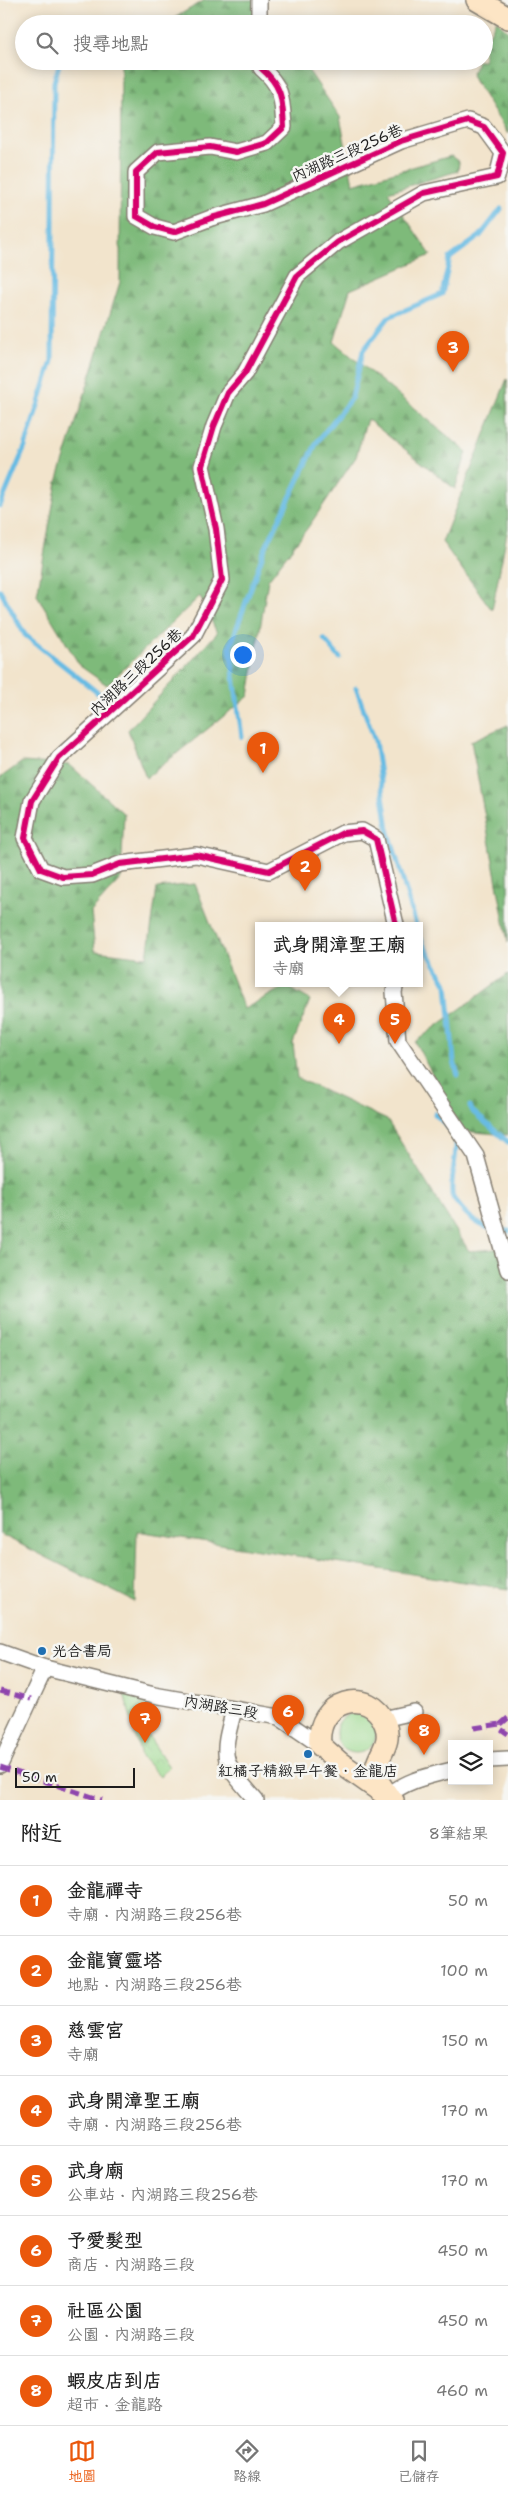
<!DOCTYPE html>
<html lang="zh-TW">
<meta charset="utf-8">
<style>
:root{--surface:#fff;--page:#f6f6f6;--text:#222;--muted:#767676;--line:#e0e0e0;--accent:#ea580c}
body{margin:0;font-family:"Shantell Sans","LXGW WenKai TC",sans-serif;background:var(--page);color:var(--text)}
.controls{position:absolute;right:15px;bottom:15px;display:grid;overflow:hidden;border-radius:0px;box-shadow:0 2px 12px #0003}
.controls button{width:45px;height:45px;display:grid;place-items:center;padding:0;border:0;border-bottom:1px solid var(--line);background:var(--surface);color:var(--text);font:25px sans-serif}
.scale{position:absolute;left:15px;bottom:12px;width:120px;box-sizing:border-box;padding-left:5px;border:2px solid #1c1c1c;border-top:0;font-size:14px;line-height:18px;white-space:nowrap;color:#1c1c1c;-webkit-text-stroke:4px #f6f6f2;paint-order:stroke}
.you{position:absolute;left:242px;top:654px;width:18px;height:18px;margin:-12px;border:4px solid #fff;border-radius:50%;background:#1a73e8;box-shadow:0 0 0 8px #1a73e833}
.badge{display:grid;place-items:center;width:32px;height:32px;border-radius:50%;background:var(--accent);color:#fff;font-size:16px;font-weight:700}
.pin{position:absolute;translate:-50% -41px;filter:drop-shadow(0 1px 2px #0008)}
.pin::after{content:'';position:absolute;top:26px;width:18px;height:15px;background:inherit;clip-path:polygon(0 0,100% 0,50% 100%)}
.popup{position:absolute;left:255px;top:922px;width:168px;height:65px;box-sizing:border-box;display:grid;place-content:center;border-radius:0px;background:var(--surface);filter:drop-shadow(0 1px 4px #0005);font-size:16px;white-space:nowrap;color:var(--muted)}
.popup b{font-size:19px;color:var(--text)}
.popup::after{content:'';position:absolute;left:50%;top:100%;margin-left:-10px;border:10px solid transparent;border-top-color:var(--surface)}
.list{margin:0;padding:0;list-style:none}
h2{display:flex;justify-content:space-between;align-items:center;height:65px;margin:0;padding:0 20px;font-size:21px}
h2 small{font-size:16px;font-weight:400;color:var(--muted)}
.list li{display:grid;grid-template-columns:32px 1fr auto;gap:15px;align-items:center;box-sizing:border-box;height:70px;padding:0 20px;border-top:1px solid var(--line)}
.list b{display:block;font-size:19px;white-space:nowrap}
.list p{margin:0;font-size:16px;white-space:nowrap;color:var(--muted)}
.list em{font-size:16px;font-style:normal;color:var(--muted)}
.icon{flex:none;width:28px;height:28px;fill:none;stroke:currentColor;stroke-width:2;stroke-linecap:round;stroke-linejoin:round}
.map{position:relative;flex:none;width:508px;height:1800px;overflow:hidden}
.search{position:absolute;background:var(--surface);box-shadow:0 2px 12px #0003;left:15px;right:15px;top:15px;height:55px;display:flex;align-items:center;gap:12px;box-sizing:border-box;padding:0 18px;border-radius:28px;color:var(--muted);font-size:19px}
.sheet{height:625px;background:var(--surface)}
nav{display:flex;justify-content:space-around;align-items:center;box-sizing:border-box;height:70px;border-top:1px solid var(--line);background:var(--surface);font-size:14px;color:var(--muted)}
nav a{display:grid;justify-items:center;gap:2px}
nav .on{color:var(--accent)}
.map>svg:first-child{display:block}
.grass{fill:#9dda8f;stroke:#5c7b56}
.forest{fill:url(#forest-firs);stroke:#4d6b4b}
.park{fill:url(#park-crowns);stroke:#5c7b56}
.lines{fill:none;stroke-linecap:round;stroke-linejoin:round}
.stream{stroke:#67bbe3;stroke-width:5}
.street-casing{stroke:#878074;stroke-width:18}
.secondary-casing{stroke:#878074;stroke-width:24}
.street{stroke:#fff;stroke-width:15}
.secondary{stroke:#fde5c5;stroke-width:21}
.quiet{stroke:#8e44ad;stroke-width:5;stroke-dasharray:10 5;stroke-linecap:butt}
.cycleway-casing{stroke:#f6f6f2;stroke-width:9}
.cycleway{stroke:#d6006c;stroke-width:6}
.poi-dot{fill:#1f6fb2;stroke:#f6f6f2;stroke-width:2}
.labels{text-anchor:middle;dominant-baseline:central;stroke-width:5;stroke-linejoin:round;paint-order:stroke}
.street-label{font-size:15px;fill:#1c1c1c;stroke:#f6f6f2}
.poi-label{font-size:15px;fill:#1c1c1c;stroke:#f6f6f2;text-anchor:start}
</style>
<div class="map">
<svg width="508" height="1800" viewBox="0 0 508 1800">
<defs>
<pattern id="forest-firs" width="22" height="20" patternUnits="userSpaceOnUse" patternTransform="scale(1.25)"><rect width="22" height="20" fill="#7eba7a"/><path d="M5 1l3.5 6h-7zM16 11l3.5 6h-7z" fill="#6c9f69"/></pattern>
<pattern id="park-crowns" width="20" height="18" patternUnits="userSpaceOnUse" patternTransform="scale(1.25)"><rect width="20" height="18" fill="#9dda8f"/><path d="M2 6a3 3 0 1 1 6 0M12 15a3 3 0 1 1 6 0" fill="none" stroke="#87ba7b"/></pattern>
</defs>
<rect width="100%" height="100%" fill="#f6f6f2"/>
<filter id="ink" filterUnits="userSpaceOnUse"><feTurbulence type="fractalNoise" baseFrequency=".02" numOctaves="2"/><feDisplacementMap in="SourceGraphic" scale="10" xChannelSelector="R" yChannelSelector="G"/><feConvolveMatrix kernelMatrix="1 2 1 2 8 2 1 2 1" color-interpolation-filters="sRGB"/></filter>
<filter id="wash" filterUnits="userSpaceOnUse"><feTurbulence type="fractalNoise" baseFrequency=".0096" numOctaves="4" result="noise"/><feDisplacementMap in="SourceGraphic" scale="20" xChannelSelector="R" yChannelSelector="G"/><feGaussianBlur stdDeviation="1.12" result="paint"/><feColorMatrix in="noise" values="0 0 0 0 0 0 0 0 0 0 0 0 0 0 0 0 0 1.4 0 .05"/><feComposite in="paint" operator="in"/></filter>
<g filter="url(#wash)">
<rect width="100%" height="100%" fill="#f2e4cc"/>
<circle class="grass" cx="356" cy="1733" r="20"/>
<g class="forest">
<path d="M205,0h50l18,24h-109z"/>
<path d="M496,20l12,11v103l-37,-59 6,-14h7v-15z"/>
<path d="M121,61h181l38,56 13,67 98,-28 8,6 -1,9 -70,21 43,63 -81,35 -16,52 133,110 -12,37 -88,-70 -11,38 -47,69 -41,54 -19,116 -103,82 -18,-48 89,-97 -17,-37 -93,89 -27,-19 -43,-71 20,-113 63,-200z"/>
<path d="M507,379l1,149 -16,82 -50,-68z"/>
<path d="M508,725v218l-37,-202z"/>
<path d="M22,762l48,3 54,49 -3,64 -30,34 4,39 52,6 10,-69 38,-4 49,125 42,-23 24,14 -17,43 4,35 90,42 82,131 39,-3v341l-371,-58 -2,71 -135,-68v-756z"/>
<path d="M508,974v161l-46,-4 -47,-89z"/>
</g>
<path class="park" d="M124,1693l23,6 -3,30 25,38 -9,10 -19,-20z"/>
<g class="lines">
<g class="stream">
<path d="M0,506l25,-59 27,-86 2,-279 6,-21"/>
<path d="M0,590l25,45 88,70"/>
<path d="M324,639l16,19"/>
<path d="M356,688l19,53 13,88 28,96"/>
<path d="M242,737l-12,-90 34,-96 53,-109 35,-45 11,-46 26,-34 53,-23 8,-36 30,-22 21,-27"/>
<path d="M419,933l4,11 24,41 7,77 4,13"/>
<path d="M470,1106l2,5 36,31"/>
<path d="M435,1114l14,14"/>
<path d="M456,1136c2,21 -6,38 -4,59 1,5 6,9 9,13 13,15 26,23 47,23"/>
</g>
</g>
</g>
<g filter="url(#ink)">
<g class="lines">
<g class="street-casing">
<g id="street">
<path d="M259,0v24"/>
<path d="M261,61v7c22,19 21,31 23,59l-17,16 -31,9 -26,-5 -52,5 -22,20v44l19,11 19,5 37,-14 52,-14 138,-63 67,-20 16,6 19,26 -6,24 -73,16 -86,49 -41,34 -52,97 -17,20 -14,33 -12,40 14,63 6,51 -29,56 -134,122 -27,43 -7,37 16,31 22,8 29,-2 28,-11 76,-9 73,16 74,-38 19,-2 14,8 20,86"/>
<path d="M396,983l-2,9 4,49 78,115 32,114"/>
<path d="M0,1652l45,16 109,27 125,22 41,28"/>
<path d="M234,1710c-14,51 -12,51 22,90"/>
<path d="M383,1719l31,-7"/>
<path d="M489,1760l19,-1"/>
<path d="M0,1765l45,-97"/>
<path d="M388,1796c18,-16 41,-20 64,-26"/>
</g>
</g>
<g class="secondary-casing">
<g id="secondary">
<path d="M477,0l31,18"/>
<path d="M388,1796c-4,-6 -10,-14 -12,-20 -3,-19 18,-30 9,-52 -15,-39 -70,-24 -65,21l19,17 54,38"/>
</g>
</g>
<use href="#street" class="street"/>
<use href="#secondary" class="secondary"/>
<g class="quiet">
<path d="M0,1691l31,8"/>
<path d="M508,1718l-7,6v5l7,5"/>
<path d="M474,1728l27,-4"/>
<path d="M0,1767l102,33"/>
</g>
<g class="cycleway-casing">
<path id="cycleway" d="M261,61v7c22,19 21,31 23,59l-17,16 -31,9 -26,-5 -52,5 -22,20v44l19,11 19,5 37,-14 52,-14 138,-63 67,-20 16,6 19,26 -6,24 -73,16 -86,49 -41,34 -52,97 -17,20 -14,33 -12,40 14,63 6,51 -29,56 -134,122 -27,43 -7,37 16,31 22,8 29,-2 28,-11 76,-9 73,16 74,-38 19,-2 14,8 20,86"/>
</g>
<use href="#cycleway" class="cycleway"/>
</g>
</g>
<g class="poi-dot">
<circle cx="42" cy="1651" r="5"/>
<circle cx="308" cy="1754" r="5"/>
</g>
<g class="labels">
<g class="street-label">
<text transform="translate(347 153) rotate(-24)">內湖路三段256巷</text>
<text transform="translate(136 672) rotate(-43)">內湖路三段256巷</text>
<text transform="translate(221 1707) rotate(10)">內湖路三段</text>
</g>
<g class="poi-label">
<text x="52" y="1651">光合書局</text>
<text x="308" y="1771" text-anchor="middle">紅橘子精緻早午餐．金龍店</text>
</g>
</g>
</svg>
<div class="controls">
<button><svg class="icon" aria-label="layers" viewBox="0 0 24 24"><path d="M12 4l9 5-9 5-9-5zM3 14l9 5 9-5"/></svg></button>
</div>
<div class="scale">50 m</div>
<div class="you"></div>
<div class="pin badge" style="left:263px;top:773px">1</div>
<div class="pin badge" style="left:305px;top:891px">2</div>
<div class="pin badge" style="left:453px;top:372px">3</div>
<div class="pin badge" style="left:339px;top:1044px">4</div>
<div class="popup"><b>武身開漳聖王廟</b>寺廟</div>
<div class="pin badge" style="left:395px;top:1044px">5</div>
<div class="pin badge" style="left:288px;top:1736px">6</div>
<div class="pin badge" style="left:145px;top:1743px">7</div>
<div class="pin badge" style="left:424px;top:1755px">8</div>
<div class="search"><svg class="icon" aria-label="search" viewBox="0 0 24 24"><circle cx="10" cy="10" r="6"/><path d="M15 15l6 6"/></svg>搜尋地點</div>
</div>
<section class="sheet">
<h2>附近<small>8筆結果</small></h2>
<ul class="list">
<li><span class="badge">1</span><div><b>金龍禪寺</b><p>寺廟 · 內湖路三段256巷</p></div><em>50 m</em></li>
<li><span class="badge">2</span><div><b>金龍寶靈塔</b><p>地點 · 內湖路三段256巷</p></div><em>100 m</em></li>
<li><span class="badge">3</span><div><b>慈雲宮</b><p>寺廟</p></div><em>150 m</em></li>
<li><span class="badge">4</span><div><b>武身開漳聖王廟</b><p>寺廟 · 內湖路三段256巷</p></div><em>170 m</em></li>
<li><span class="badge">5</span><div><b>武身廟</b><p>公車站 · 內湖路三段256巷</p></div><em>170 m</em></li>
<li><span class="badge">6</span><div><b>予愛髮型</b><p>商店 · 內湖路三段</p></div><em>450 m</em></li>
<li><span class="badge">7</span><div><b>社區公園</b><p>公園 · 內湖路三段</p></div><em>450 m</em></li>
<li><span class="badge">8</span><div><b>蝦皮店到店</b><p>超市 · 金龍路</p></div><em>460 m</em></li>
</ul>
</section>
<nav>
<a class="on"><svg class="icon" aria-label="map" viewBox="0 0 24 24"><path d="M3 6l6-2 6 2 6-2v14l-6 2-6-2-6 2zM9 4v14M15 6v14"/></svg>地圖</a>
<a><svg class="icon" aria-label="directions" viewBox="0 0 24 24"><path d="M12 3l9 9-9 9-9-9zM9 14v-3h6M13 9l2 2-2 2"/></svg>路線</a>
<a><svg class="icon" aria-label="saved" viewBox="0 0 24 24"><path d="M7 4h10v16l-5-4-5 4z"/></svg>已儲存</a>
</nav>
